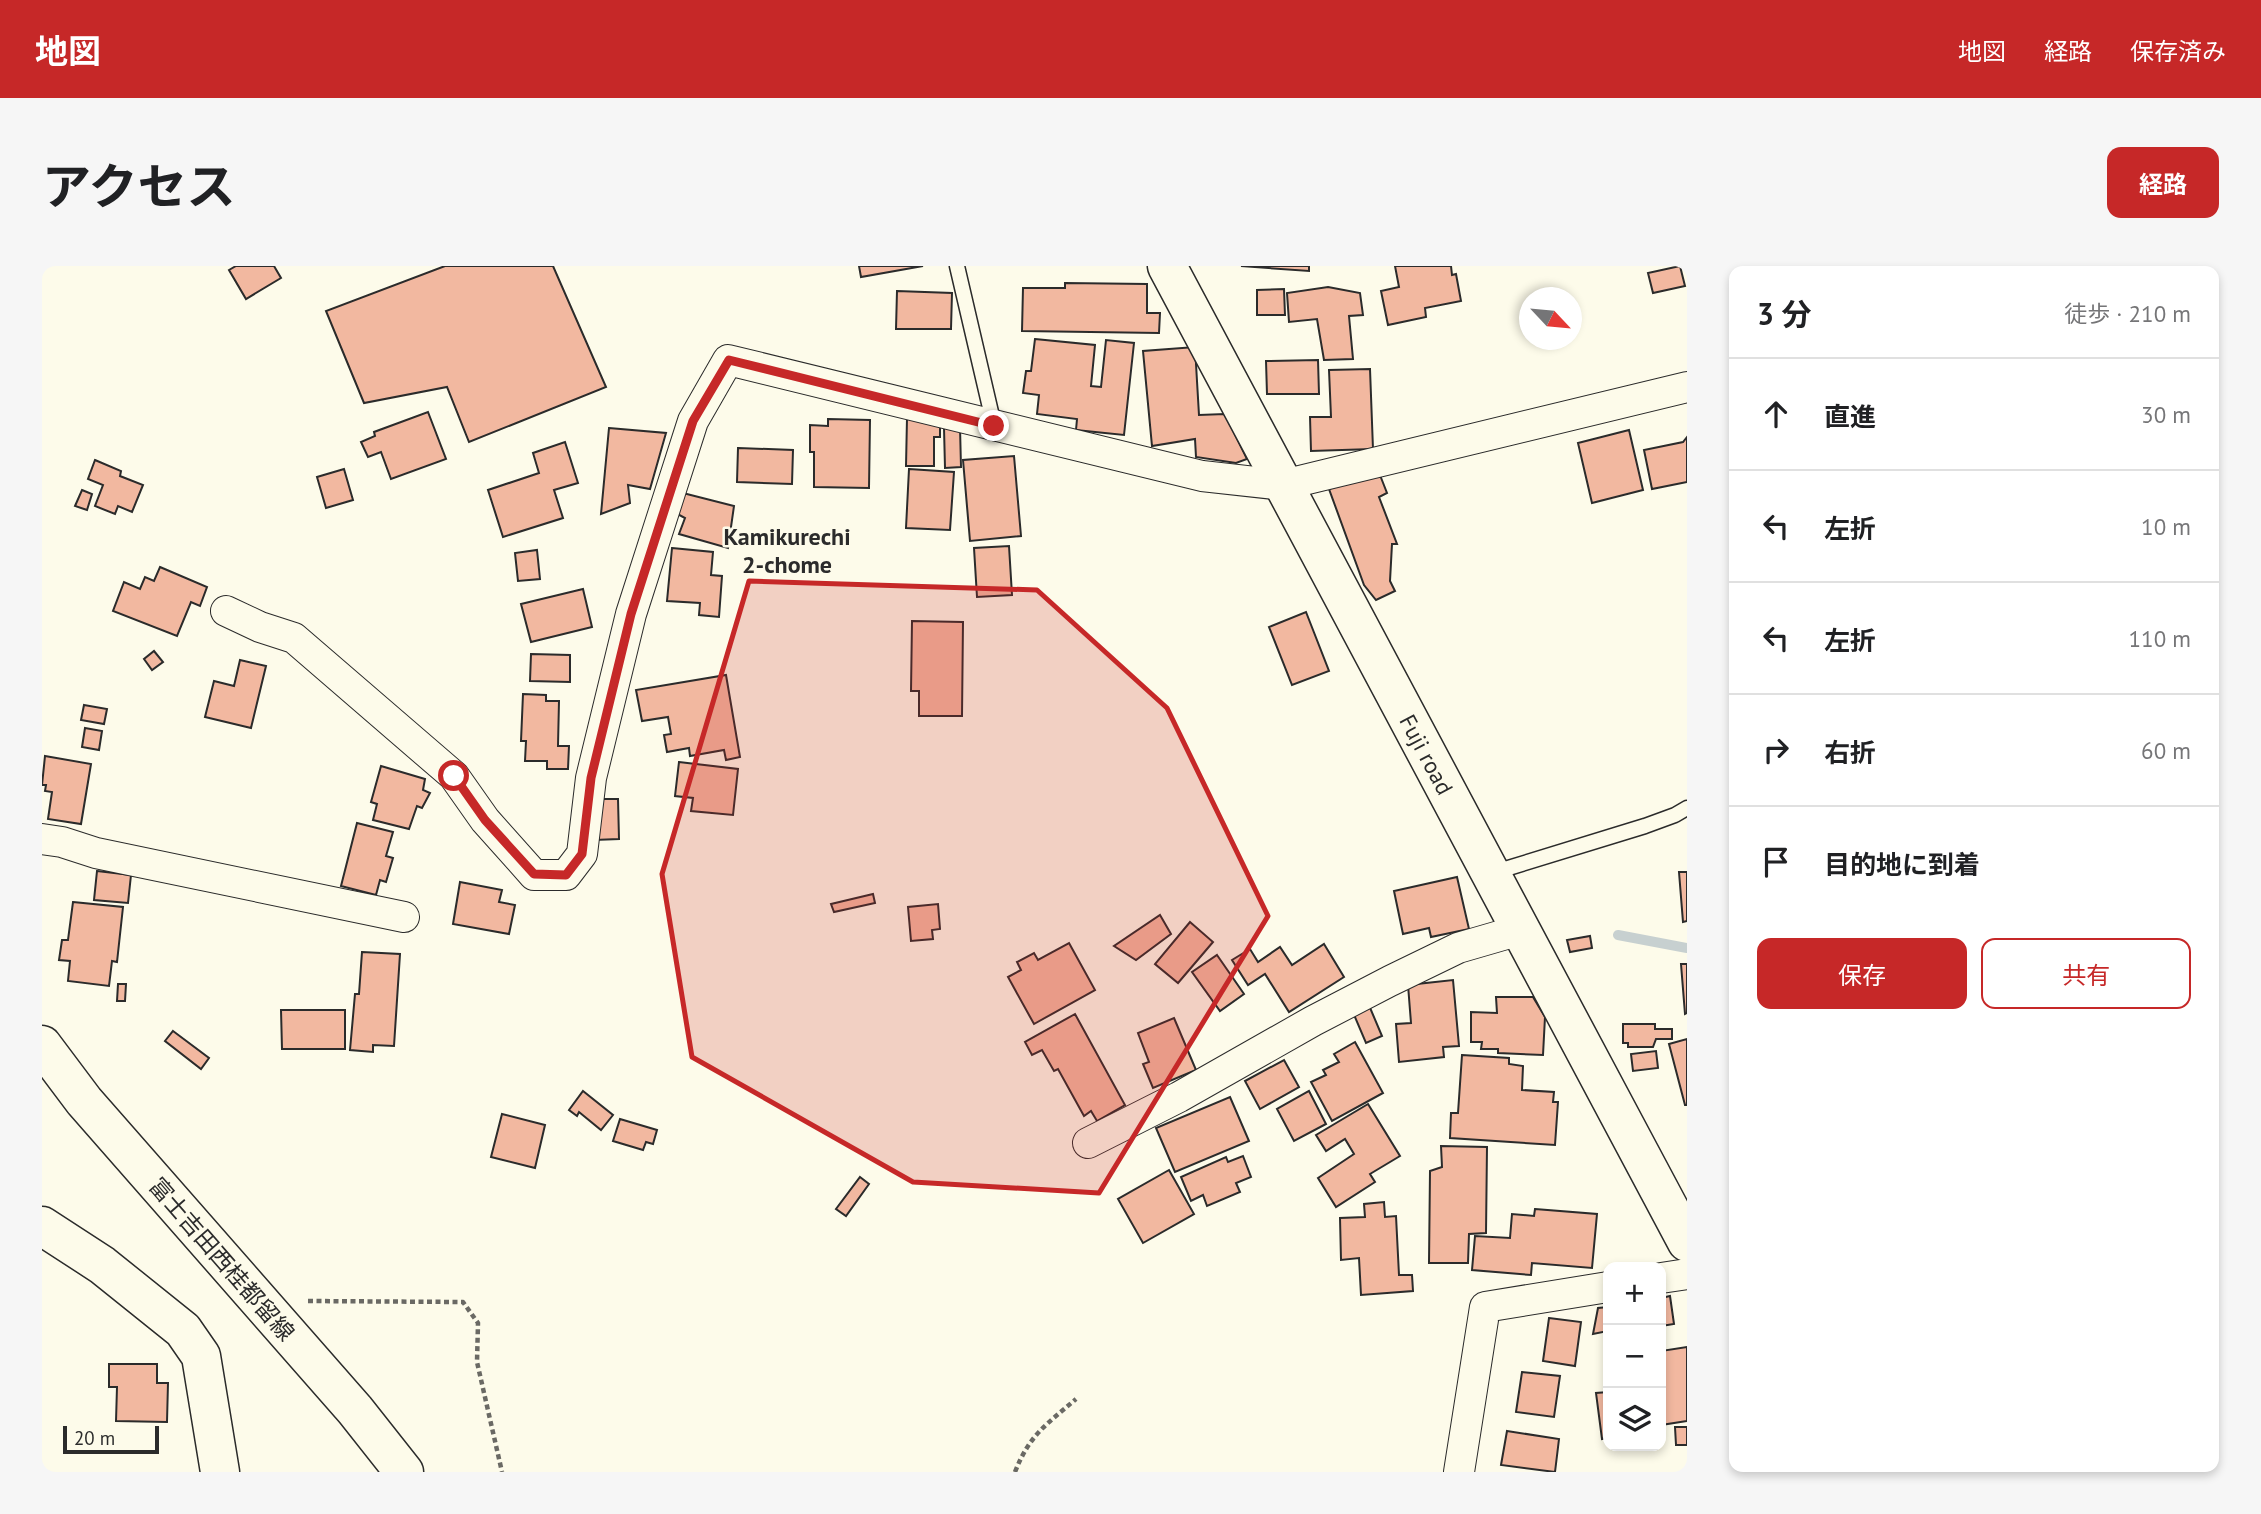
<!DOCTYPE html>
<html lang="ja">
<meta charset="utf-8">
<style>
:root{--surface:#fff;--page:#f6f6f6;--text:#202124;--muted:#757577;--line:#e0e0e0;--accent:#c62828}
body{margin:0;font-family:"PT Sans","Noto Sans JP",sans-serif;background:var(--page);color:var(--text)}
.controls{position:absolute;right:21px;bottom:21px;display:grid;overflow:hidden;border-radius:14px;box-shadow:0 4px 10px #0003}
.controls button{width:63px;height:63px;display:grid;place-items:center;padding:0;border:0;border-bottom:2px solid var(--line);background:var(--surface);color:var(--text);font:35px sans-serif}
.compass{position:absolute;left:1477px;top:21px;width:63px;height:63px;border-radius:50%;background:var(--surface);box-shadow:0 4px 10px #0003;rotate:116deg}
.scale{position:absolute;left:21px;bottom:18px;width:96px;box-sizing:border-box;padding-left:7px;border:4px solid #2b2b2b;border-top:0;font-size:19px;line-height:24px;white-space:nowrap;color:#2b2b2b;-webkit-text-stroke:5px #fdfbea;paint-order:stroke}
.stop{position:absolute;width:21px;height:21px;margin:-16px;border:5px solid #c62828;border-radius:50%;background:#fff}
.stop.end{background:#c62828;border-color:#fff;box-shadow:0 2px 7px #0008}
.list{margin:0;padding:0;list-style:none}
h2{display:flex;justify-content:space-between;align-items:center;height:91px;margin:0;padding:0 28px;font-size:30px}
h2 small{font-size:23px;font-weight:400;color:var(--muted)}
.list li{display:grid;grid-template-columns:46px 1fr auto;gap:21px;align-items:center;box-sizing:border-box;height:112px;padding:0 28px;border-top:2px solid var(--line)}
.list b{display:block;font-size:26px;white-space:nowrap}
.list em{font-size:23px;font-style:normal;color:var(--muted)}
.actions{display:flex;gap:14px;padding:21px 28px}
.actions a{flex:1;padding:16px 0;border:2px solid var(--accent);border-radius:14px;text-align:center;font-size:24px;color:var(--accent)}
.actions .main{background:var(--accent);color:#fff}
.icon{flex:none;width:38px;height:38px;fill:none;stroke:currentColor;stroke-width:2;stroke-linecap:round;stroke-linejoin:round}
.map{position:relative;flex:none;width:1645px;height:1206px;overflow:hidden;border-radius:14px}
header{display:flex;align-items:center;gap:42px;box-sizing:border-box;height:98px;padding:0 35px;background:var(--accent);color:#fff}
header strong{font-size:33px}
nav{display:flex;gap:38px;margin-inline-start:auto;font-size:24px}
.intro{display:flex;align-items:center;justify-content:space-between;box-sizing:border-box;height:168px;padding:0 42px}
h1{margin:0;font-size:49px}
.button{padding:18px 32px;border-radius:14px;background:var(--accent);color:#fff;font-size:24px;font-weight:700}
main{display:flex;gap:42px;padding:0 42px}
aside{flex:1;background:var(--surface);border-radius:14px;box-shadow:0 4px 10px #0003}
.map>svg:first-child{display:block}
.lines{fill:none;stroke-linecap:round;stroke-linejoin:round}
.stream{stroke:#c7d0d0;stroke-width:10}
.building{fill:#f2b8a0;stroke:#2b2b2b;stroke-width:2}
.lane-casing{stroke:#2b2b2b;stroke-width:17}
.street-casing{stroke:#2b2b2b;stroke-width:32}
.secondary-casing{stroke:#2b2b2b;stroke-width:41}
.highway-casing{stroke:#2b2b2b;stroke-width:41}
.path{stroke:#6a6964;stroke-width:4.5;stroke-dasharray:5 3.5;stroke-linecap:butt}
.lane{stroke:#fdfbea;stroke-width:14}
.street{stroke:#fdfbea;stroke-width:30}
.secondary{stroke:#fdfbea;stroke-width:38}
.highway{stroke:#fdfbea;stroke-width:38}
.route{stroke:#c62828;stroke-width:9}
.marked{fill:#c62828;fill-opacity:0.2;stroke:#c62828;stroke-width:5;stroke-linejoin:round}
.labels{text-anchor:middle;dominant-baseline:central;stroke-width:5;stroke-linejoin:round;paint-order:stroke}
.street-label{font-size:23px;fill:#2b2b2b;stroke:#fdfbea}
.neighbourhood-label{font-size:24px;font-weight:bold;fill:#2b2b2b;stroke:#fdfbea}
</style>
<header>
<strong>地図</strong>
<nav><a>地図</a><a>経路</a><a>保存済み</a></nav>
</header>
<div class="intro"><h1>アクセス</h1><a class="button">経路</a></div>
<main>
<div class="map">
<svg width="1645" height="1206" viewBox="0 0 1645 1206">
<rect width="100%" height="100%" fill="#fdfbea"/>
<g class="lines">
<path class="stream" d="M1576,669l69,13"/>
</g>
<g class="building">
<path d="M194,0h38l7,12 -35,21 -17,-29z"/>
<path d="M403,0h108l53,121 -137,55 -22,-55 -83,16 -38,-92z"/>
<path d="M817,0h64l-62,11z"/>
<path d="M1199,0h68v5z"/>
<path d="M1353,0h56l1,9 4,-1 5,27 -36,7 1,9 -38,8 -7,-34 18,-4z"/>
<path d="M1638,0l5,20 -32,7 -5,-20z"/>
<path d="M1023,17l82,1v29h13l-1,20 -137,-2 1,-43h42z"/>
<path d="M1286,21l32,6 3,22 -14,1 4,43 -29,1 -7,-41 -28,3 -2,-29z"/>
<path d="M1242,23l1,26h-28v-25z"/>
<path d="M855,25l55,2 -1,36h-55z"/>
<path d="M993,73l60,6 -4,41 10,1 5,-47 28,3 -10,92 -48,-5 1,-11 -40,-5 2,-19 -16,-2 3,-22h5z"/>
<path d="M1153,81l4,68 26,-1 22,45 -11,4 -40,-6 -1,-18 -43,7 -9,-95z"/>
<path d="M1276,94l1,34h-52l-1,-33z"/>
<path d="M1328,103l3,80 -62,2 -1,-34h21l-2,-47z"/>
<path d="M386,146l18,47 -55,20 -10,-27 -13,5 -7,-15 14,-6 -1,-4z"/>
<path d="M865,152l33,1v18h-6v29h-28z"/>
<path d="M786,153l42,1 -1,68 -55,-1v-35h-4v-27l18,1z"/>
<path d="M918,161l1,40 -16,1 -1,-40z"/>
<path d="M567,162l57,5 -16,56 -22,-4 2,18 -29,11z"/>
<path d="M1587,164l14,60 -51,13 -14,-60z"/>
<path d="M1645,171v45l-35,7 -8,-39 39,-8z"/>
<path d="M523,176l13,41 -24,7 9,28 -60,19 -15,-47 51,-17 -6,-20z"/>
<path d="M696,182l55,2 -1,34 -55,-2z"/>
<path d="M972,190l7,80 -51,5 -7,-81z"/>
<path d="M53,194l26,11 -1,5 23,9 -11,27 -14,-6 -3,8 -20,-8 8,-21 -15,-6z"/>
<path d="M302,203l9,31 -27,8 -9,-31z"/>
<path d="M867,203l45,3 -4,58 -44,-2z"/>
<path d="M1336,204l9,23 -8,4 18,47h-5l-2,37 5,10 -19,9 -12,-15 -35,-96z"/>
<path d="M40,224l10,4 -5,16 -12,-4z"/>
<path d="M633,225l59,15 -6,42 -49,-14 6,-16 -15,-8z"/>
<path d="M967,280l3,49 -35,2 -3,-49z"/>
<path d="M630,282l41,4 -2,23 11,1 -3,41 -20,-2 1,-12 -33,-2z"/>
<path d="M495,284l3,29 -22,2 -3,-28z"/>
<path d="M118,301l47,20 -7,19 -9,-4 -14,34 -64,-25 11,-29 16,7 5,-12 9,4z"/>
<path d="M541,323l9,38 -61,15 -10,-38z"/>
<path d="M1264,346l23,59 -37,14 -23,-58z"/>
<path d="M870,355l51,1 -1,94h-43v-25h-8z"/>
<path d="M112,385l9,11 -11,8 -8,-11z"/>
<path d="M489,388l39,1v27l-40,-1z"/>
<path d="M198,394l26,6 -15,62 -46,-11 9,-36 20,5z"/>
<path d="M684,409l14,82 -14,3 -2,-10 -34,6 -1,-8 -22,4 -3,-17 7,-1 -3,-17 -26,4 -6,-31z"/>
<path d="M481,428l23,1v6h13l-1,45h11l-1,23h-21v-8h-22l1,-20h-5z"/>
<path d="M42,439l23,4 -3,15 -23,-4z"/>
<path d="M43,462l17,3 -3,19 -17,-3z"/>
<path d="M3,490l46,8 -10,60 -33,-5 4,-27 -7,-1 1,-6h-4z"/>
<path d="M637,496l59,7 -5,46 -42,-4 2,-13 -18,-2z"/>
<path d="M339,500l44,13 -2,11 7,3 -8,15 -5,-2 -8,23 -36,-9 4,-16 -6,-2z"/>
<path d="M552,533h24l1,40 -25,1z"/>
<path d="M315,557l36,9 -7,24 7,2 -7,24 -6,-2 -4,15 -35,-9z"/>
<path d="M55,605l34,4 -3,28 -34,-3z"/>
<path d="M1637,606h8v49l-4,1z"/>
<path d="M1415,611l12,52 -38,8 -2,-9 -26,6 -9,-43z"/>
<path d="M418,616l42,8 -3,12 16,3 -6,29 -56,-10z"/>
<path d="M831,628l2,9 -41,9 -3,-8z"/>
<path d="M31,636l50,5 -6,55 -5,-1 -3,25 -41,-5 2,-20 -11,-1 3,-20h6z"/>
<path d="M896,638l2,25 -8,1 1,9 -22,2 -3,-34z"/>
<path d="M1118,649l11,19 -35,26 -22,-14z"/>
<path d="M1148,656l23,20 -35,41 -23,-19z"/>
<path d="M1548,670l2,12 -22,4 -3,-12z"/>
<path d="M1027,677l26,47 -61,34 -26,-47 13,-7 -4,-8 17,-9 4,7z"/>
<path d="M1282,678l20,33 -55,35 -24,-38 -17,11 -16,-25 18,-11 8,13 22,-15 12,18z"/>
<path d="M320,686l38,2 -6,92 -21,-1v7l-23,-2 5,-56h4z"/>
<path d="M1175,689l27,39 -24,17 -28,-39z"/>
<path d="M1639,698h6v49l-2,1z"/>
<path d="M1411,714l6,66 -16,1 1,10 -45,5 -3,-38 15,-1 -3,-38z"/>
<path d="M76,718h8l-1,17h-8z"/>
<path d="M1454,731h37l12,20 -2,38 -45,-2v-4h-17l1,-7h-11v-30l26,1z"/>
<path d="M1326,737l14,33 -16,7 -14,-33z"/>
<path d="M239,744h64v39h-63z"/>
<path d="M1033,748l50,91 -28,16 -6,-10 -7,5 -26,-47 -4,2 -12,-21 -10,5 -7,-13z"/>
<path d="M1132,752l22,52 -43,18 -10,-24 6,-2 -11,-29z"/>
<path d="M1581,758h32v5h17v10h-16l-3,8h-25v-4h-5z"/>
<path d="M131,765l36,27 -8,11 -36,-28z"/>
<path d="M1645,773v66h-2l-16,-61z"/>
<path d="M1313,776l28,51 -51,28 -21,-39 15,-7 -3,-5 16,-8 -5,-8z"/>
<path d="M1614,785l2,17 -25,3 -2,-17z"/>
<path d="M1420,789l47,3v6l14,2 -1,24 32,2 -1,10h5l-3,43 -105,-7 1,-25h7z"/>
<path d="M1242,794l15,27 -39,22 -15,-28z"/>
<path d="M541,825l30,24 -12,15 -22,-18 -2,4 -8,-6z"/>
<path d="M1267,825l17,33 -32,17 -17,-32z"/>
<path d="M1188,831l19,44 -74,31 -19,-44z"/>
<path d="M1326,838l32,52 -30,18 5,8 -39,25 -18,-29 36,-24 -9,-15 -19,12 -10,-16z"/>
<path d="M460,848l43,11 -10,43 -44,-11z"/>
<path d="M578,853l37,11 -4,14 -7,-2 -3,8 -30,-9z"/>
<path d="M1399,880l46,1 -1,86 -17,1 -1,29h-39l1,-92 12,-4z"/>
<path d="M1201,890l8,21 -15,6 4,9 -33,14 -4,-11 -12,6 -10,-24 45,-20 2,5z"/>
<path d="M1127,904l25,44 -51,29 -25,-44z"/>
<path d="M818,911l9,7 -23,32 -10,-7z"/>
<path d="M1342,936l1,15 11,-1 3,59h13l1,16 -52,4 -2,-37 -18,2 -1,-42 25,-1 -1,-13z"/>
<path d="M1493,943l62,5 -5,54 -60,-5 -1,12 -59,-5 3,-34 35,2 2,-24 22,2z"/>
<path d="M1628,1030l4,28 -13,2v-28z"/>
<path d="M1566,1041v24l-15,3 5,-26z"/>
<path d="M1507,1052l32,4 -6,44 -32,-5z"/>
<path d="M1645,1081v74l-26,4v-74z"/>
<path d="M67,1098h48v19h11l-1,39 -51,-1 1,-34h-8z"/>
<path d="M1480,1106l38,4 -6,41 -38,-5z"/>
<path d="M1566,1126v46l-6,1 -6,-46z"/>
<path d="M1633,1161h12v18h-11z"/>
<path d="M1465,1165l52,8 -4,33 -54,-7z"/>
</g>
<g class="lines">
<g class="lane-casing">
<g id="lane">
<path d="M915,0l37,159"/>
<path d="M1450,607l153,-47 30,-11 12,-7"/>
</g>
</g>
<g class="street-casing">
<g id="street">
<path d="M184,345l34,16 34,11 160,138 31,44 49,55h32l16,-21 9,-76 40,-164 62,-193 35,-61 474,116 81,9 404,-98"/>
<path d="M0,573l20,3 34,11 308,64"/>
<path d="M1046,877l91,-46 134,-76 77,-40 68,-33 62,-18"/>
<path d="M1619,1012l26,-4"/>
<path d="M1417,1206l26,-165 123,-20"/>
</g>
</g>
<g class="secondary-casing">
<g id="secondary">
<path d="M0,779l42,56 271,309 49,62"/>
<path d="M0,960l60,39 81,65 18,26 19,116"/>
</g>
</g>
<g class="highway-casing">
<g id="highway">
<path id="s1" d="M1125,0l520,976"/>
</g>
</g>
<g class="path">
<path d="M266,1035l155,1 15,21 -1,39 25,110"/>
<path d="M973,1206c15,-38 31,-47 61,-73"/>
</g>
<use href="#lane" class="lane"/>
<use href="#street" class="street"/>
<use href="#secondary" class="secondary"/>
<use href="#highway" class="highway"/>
</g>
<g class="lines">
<path class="route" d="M412,510l31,44 49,54 32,1 16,-21 9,-76 40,-164 62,-193 36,-61 265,66"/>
</g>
<path class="marked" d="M707,315l288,9 130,118 101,208 -169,277 -186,-11 -221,-125 -30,-183z"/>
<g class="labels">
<g class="street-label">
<text stroke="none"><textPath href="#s1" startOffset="553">Fuji road</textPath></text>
<text transform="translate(180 993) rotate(49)">富士吉田西桂都留線</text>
</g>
<g class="neighbourhood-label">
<text x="745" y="270">Kamikurechi<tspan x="745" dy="28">2-chome</tspan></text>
</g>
</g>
</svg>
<div class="controls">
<button>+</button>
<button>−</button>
<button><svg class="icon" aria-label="layers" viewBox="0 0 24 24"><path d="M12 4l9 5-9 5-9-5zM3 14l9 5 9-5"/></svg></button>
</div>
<svg class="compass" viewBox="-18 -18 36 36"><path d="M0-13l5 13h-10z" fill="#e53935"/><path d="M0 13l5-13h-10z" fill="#757577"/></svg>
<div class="scale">20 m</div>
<div class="stop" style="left:412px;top:510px"></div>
<div class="stop end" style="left:952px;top:160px"></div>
</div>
<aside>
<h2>3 分<small>徒歩 · 210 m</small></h2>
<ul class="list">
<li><svg class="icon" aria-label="ahead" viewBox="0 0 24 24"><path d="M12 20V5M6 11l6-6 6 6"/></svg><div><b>直進</b></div><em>30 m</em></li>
<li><svg class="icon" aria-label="left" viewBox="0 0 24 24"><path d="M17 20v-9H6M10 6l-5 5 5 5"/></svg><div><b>左折</b></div><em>10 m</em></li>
<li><svg class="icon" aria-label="left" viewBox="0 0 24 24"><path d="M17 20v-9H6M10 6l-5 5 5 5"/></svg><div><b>左折</b></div><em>110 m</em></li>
<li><svg class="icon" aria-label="right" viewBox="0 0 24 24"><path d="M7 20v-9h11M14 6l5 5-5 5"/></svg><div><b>右折</b></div><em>60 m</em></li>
<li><svg class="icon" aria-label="arrive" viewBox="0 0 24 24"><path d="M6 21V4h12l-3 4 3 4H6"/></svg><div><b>目的地に到着</b></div></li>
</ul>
<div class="actions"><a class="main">保存</a><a>共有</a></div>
</aside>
</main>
